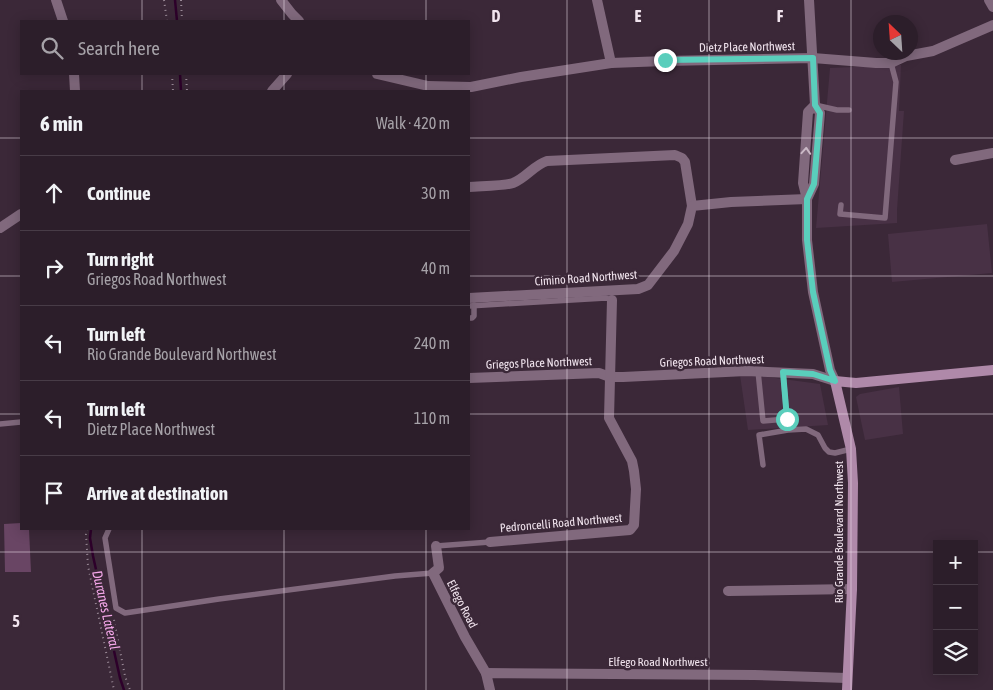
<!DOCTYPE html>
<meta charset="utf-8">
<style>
:root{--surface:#2c1e2a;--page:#342732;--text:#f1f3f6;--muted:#a6a2a8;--line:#483c47}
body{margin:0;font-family:"Asap Condensed",sans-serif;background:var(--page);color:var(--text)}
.controls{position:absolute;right:15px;bottom:15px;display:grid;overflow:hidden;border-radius:0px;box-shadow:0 2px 12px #0003}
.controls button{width:45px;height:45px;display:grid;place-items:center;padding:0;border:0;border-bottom:1px solid var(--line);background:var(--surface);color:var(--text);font:25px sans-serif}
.compass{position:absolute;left:873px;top:15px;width:45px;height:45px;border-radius:50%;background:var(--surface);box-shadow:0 2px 12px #0003;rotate:335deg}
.stop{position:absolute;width:15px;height:15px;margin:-11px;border:4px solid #5acebc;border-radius:50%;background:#fff}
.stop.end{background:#5acebc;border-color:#fff;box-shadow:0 1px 5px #0008}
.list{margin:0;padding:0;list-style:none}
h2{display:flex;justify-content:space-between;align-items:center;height:65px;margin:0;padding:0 20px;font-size:21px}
h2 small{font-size:16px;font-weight:400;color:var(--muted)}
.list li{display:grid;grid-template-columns:32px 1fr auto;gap:15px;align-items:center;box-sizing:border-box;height:75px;padding:0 20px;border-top:1px solid var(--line)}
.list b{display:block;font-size:19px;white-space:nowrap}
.list p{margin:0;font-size:16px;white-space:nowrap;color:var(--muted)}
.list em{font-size:16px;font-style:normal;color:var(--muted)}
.icon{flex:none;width:28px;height:28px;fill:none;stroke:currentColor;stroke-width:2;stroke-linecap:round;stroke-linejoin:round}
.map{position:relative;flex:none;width:993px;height:690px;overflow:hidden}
.search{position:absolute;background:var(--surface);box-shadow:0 2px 12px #0003;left:20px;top:20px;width:450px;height:55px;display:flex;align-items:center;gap:12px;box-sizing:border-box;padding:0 18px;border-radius:0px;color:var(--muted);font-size:19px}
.panel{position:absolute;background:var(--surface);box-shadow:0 2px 12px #0003;left:20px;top:90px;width:450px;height:440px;border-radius:0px}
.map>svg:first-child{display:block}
.built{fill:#483145}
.green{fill:#694564}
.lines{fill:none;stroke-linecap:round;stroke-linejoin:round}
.stream{stroke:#2d002a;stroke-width:2.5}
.path{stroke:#9c8c99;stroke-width:2;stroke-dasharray:1 4;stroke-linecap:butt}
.service{stroke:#81697d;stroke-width:5.5}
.minor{stroke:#81697d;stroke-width:10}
.tertiary{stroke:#81697d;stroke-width:10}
.secondary{stroke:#af89a9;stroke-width:10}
.oneway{stroke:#cab9c6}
.route{stroke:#5acebc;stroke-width:6}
.grid{fill:none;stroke:#f1e4ee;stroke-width:1;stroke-opacity:0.55}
.labels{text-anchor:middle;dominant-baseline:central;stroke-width:5;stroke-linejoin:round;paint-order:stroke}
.street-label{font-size:12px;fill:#f1e4ee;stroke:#3b2838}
.water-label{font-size:14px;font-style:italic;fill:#f5a8ea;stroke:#3b2838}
.grid-label{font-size:16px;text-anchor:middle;font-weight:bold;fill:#f1e4ee;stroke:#3b2838;stroke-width:5;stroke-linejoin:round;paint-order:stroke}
</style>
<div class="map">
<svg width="993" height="690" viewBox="0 0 993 690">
<rect width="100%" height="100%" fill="#3b2838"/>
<g class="built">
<path d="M901,65l-2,46h5l-7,99v13l-81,5 14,-160z"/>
<path d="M987,224l5,49 -100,9 -4,-48z"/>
<path d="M740,375h13l67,9 8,41 -80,5z"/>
<path d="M899,387l4,47 -38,6 -9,-43 4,-3z"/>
</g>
<path class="green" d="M21,523v6h8l2,43h-26l-1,-48z"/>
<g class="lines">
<g class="stream">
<path d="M175,0l2,21"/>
<path d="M180,74l1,17"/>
<path d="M91,529l-1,9 3,18 27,122 4,12"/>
</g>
<g class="path">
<path d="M164,0l3,21"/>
<path d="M181,0l1,21"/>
<path d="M172,74l1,17"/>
<path d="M186,74l1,17"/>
<path d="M87,529l-1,5 2,32 26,124"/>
<path d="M113,615l12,61 5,14"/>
</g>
<g class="service">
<path d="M815,105l22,5h12"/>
<path d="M841,205l-1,9 45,4 11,-136 -5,-19"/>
<path d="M469,306l137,-8 6,2"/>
<path d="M469,318h3l2,-2v-11"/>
<path d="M758,371l5,50 24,-2 -4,-47"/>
<path d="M0,424l21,-2"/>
<path d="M763,465l-4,-30 29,-5 18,-1 12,6 7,13 4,4 6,1 16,-4"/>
<path d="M109,529l-4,9 11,70 9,5 94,-14 176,-23 38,-3"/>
<path d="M436,546l54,-4"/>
</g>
<g class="minor">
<path d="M56,0l7,21"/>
<path d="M281,0l11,14 7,7"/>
<path d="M597,0l14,63"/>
<path d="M989,0l4,7"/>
<path d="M74,74l1,17"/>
<path d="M377,74l51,12 43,1 50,-10 90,-14 54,-2 148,-3 63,5h15l15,-7 27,-5 60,-26"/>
<path d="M272,91l15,-17"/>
<path d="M955,160l38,-7"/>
<path d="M469,187c10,-1 35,-1 44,-4 13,-5 21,-18 34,-22l128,-6 7,3 3,4 7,44"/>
<path d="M0,228l21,-14"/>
<path d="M469,298l169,-9 10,-4 26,-34 14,-27 4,-18 39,-4 76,-3"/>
<path d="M469,378l130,-5 11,4h13l123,-6 67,3 22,7"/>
<path d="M490,542l140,-12 4,-5 2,-36 -2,-18 -2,-10 -23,-43 3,-118"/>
<path d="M436,546l3,22 -6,5 32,64 21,36"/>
<path d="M728,591l124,-2"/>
<path d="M490,690l-4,-17 268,2 93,3"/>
</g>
<g class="tertiary">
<path d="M815,105l-7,7 -5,71 4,16v41l6,52 17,78 5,11"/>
<path d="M807,199l7,-15 6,-71 -5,-8 -6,-105"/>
</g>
<path class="secondary" d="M847,690l5,-101 1,-106 -2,-34 -16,-68 21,2 137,-13"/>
</g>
<defs><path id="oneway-chevron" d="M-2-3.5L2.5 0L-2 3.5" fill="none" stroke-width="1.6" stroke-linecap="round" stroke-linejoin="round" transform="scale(1.25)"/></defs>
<use class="oneway" href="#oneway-chevron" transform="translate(806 151) rotate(-86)"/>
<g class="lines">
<path class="route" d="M665,60l148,-2 2,47 5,8 -6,71 -7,15v41l6,52 17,78 5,11 -22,-7 -30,-2 4,47"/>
</g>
<path class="grid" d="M142,0v21M284,0v21M426,0v21M567,0v690M709,0v690M851,0v690M142,74v17M284,74v17M426,74v17M0,138h21M469,138h524M0,276h21M469,276h524M0,414h21M469,414h524M142,529v161M284,529v161M426,529v161M0,552h937M974,552h19"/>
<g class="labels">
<g class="street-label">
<text transform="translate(747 47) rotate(-1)">Dietz Place Northwest</text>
<text transform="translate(586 278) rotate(-4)">Cimino Road Northwest</text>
<text transform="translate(712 361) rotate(-2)">Griegos Road Northwest</text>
<text transform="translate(539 363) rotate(-2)">Griegos Place Northwest</text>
<text transform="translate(561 523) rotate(-5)">Pedroncelli Road Northwest</text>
<text transform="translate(839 532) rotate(-90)">Rio Grande Boulevard Northwest</text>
<text transform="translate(462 604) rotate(63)">Elfego Road</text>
<text x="658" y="662">Elfego Road Northwest</text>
</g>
<g class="water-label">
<text transform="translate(106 610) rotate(77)">Duranes Lateral</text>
</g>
</g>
<g class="grid-label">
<text x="496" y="22">D</text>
<text x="638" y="22">E</text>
<text x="780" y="22">F</text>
<text x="16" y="627">5</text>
</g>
</svg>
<div class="controls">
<button>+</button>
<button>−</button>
<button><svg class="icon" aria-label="layers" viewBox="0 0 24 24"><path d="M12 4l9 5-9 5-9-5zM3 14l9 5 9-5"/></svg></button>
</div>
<svg class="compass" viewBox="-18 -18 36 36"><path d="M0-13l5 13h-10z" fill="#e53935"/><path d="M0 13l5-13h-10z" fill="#a6a2a8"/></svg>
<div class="stop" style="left:787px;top:419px"></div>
<div class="stop end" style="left:665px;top:60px"></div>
<div class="search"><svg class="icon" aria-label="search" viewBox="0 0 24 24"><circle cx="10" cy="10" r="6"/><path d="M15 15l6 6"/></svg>Search here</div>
<section class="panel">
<h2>6 min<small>Walk · 420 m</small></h2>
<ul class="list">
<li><svg class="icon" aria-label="ahead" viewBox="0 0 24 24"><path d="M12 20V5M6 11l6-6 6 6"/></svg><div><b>Continue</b></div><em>30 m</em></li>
<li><svg class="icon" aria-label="right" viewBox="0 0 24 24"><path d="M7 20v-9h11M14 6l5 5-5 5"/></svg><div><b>Turn right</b><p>Griegos Road Northwest</p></div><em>40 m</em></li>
<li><svg class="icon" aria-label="left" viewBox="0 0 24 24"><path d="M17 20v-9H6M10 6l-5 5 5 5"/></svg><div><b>Turn left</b><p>Rio Grande Boulevard Northwest</p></div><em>240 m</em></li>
<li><svg class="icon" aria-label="left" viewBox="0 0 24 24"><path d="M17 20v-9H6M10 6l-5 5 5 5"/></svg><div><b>Turn left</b><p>Dietz Place Northwest</p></div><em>110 m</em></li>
<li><svg class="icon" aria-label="arrive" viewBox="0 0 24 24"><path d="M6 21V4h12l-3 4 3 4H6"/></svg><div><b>Arrive at destination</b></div></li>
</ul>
</section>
</div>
